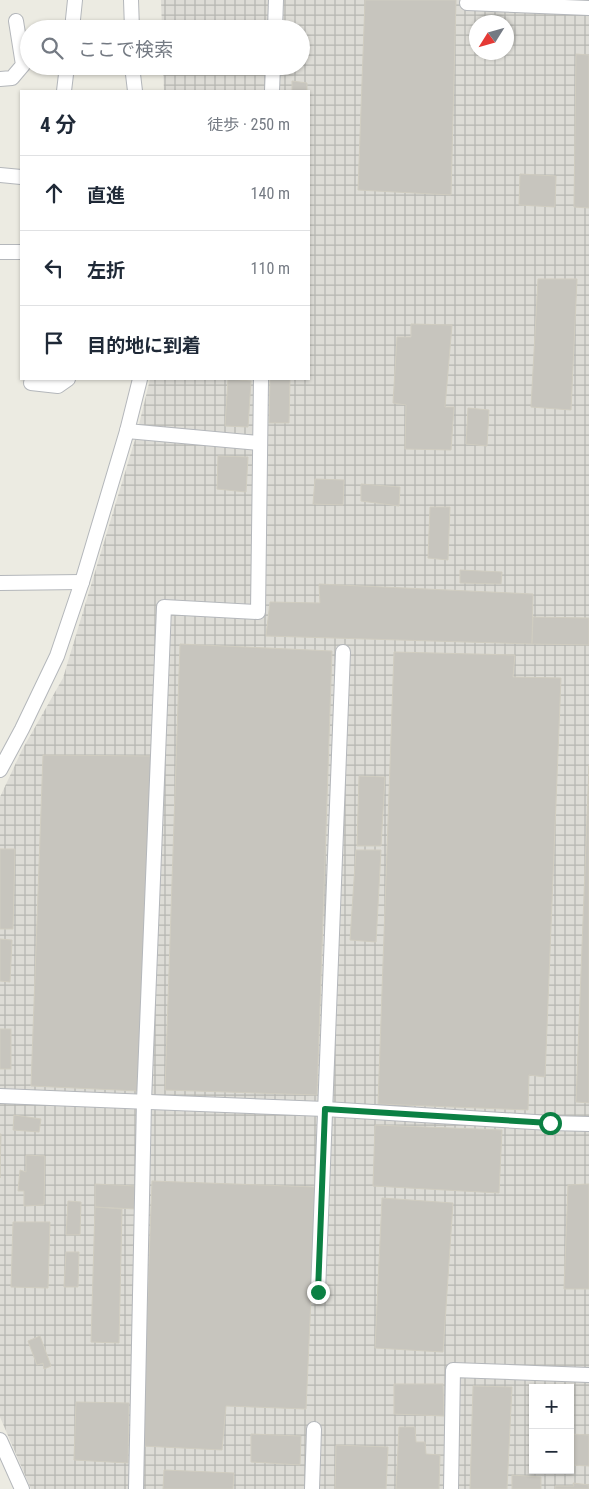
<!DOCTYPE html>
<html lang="ja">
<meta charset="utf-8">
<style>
:root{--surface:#fff;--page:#f2f2f3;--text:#1f2937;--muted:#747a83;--line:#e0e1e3}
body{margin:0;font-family:"Roboto Condensed","Noto Sans JP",sans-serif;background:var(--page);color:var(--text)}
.controls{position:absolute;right:15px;bottom:15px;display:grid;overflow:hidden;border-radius:0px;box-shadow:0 1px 4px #0004}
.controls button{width:45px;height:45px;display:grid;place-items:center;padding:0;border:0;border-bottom:1px solid var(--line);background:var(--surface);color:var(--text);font:25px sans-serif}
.compass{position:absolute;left:469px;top:15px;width:45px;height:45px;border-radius:50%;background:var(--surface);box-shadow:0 1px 4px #0004;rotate:233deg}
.stop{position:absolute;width:15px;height:15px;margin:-11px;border:4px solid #0b8043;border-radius:50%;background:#fff}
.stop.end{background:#0b8043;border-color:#fff;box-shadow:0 1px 5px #0008}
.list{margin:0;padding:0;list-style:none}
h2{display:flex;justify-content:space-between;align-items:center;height:65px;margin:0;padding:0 20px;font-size:21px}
h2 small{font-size:16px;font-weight:400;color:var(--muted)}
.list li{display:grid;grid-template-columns:32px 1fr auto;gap:15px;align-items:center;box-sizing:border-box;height:75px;padding:0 20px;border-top:1px solid var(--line)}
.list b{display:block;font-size:19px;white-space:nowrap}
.list em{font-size:16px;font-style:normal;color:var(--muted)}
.icon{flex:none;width:28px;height:28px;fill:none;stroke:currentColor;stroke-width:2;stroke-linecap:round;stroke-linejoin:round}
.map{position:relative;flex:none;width:589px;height:1489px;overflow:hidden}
.search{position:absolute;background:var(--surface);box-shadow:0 1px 4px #0004;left:20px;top:20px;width:290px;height:55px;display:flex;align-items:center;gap:12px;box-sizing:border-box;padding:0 18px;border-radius:28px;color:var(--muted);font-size:19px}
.panel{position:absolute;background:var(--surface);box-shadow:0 1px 4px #0004;left:20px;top:90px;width:290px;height:290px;border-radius:0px}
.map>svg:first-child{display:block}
.industrial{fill:url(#industrial-grid);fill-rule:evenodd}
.building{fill:#c7c5be;stroke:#d0cdc1}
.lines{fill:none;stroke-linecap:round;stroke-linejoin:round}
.minor-casing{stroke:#b4b7bb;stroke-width:16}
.minor{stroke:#fff;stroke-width:14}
.route{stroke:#0b8043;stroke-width:6}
</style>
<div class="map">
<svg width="589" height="1489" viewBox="0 0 589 1489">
<defs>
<pattern id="industrial-grid" width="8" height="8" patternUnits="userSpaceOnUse" patternTransform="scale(1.25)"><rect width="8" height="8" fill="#dddcd6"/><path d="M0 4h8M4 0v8" fill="none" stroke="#b6b6b1"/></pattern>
</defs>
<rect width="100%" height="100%" fill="#ecebe2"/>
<path class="industrial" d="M161,0h428v1489h-558l-31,-72v-620l22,-47 41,-72 74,-245 13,-54h159v-288h-145l-1,-25h138v-37h-139zM476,22h30v30h-30zM533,1388h37v82h-37z"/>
<g class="building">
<path d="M365,0h91l-5,195 -93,-5z"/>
<path d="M576,54l13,1v153l-15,-1z"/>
<path d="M292,81l15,2v8h-15z"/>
<path d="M520,174l36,2 -1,31 -36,-2z"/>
<path d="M538,279h39l-6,131 -40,-3z"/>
<path d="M411,324l41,1 -7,82h9l-3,43 -46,-1 1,-44 -13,-2 4,-66h14z"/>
<path d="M228,379l23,2 -3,46 -23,-1z"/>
<path d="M270,379h20l-1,44h-20z"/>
<path d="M468,408l21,2 -2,36 -21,-2z"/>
<path d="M218,456l30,1 -2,35 -29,-3z"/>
<path d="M315,479l29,1 -1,25 -30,-1z"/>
<path d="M361,484l39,3 -1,19 -38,-5z"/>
<path d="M430,507h20l-2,53 -20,-2z"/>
<path d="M460,570l42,2 -1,12 -41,-1z"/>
<path d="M319,584l214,10 -1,50 -266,-8 4,-34 50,1z"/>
<path d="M533,617l56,1v27l-57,-1z"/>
<path d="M180,644l152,7 -15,444 -152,-5z"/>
<path d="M394,652l121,3 -2,22 48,1 -16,399 -16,-2 -1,35 -150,-6z"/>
<path d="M43,755l110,1 -14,335 -108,-5z"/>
<path d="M589,765v338l-13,-1z"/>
<path d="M359,776l26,1 -4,69h-24z"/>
<path d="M0,849h15l-2,80h-13z"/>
<path d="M356,850h25l-5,92 -26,-2z"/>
<path d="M0,939l12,1 -2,42 -10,-1z"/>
<rect x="0" y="1029" width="11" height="40"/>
<path d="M14,1115l27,4 -2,13 -26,-2z"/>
<path d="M375,1125l127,5 -3,63 -126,-7z"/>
<path d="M0,1134h1l-1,44z"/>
<path d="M26,1155l19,1 -1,49 -20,1v-15h-6l2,-21 6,2z"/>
<path d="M152,1181l164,6 -10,222 -80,-3 -4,44 -80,-4z"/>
<path d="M95,1184l41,2 -1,23 -40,-2z"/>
<path d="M589,1184v105h-25l4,-104z"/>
<path d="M382,1198l71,5 -10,149 -68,-4z"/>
<path d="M68,1201l13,1 -1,33h-14z"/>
<path d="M95,1207l27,2 -3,134 -28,-1z"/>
<path d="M13,1222h37l-2,66 -37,-1z"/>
<path d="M66,1252h13l-1,35h-14z"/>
<path d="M40,1336l11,30 -7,3 -1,-6 -6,2 -9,-24z"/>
<path d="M394,1384h49l1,32 -50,-2z"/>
<path d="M473,1386l39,1 -5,102h-37z"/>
<path d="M76,1402l53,1 -1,60 -54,-3z"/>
<path d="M399,1427h16l1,15h9l1,12 14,1 -1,34h-43z"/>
<path d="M251,1434l50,2 -1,29 -49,-3z"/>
<path d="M570,1434l19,1v31l-19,-1z"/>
<path d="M336,1445l52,2 -2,42h-51z"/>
<path d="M164,1470l70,3 -1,16h-70z"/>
<path d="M512,1475l29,2v12h-29z"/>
<path d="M573,1483l16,2v4h-34v-3h19z"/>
</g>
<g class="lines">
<g class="minor-casing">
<g id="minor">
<path d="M131,0l1,29"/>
<path d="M467,3l122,5"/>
<path d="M72,29l3,-29"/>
<path d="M275,29l1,-29"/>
<path d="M132,66l3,25"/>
<path d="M0,79l12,-1 11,-13 -7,-44"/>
<path d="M64,91l3,-25"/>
<path d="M272,91l1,-25"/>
<path d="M0,175l21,2"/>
<path d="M0,252h21"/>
<path d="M31,383l27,3 10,-7"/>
<path d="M127,431l132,12"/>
<path d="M0,583l82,-1"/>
<path d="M0,770l22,-41 35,-73 25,-74 45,-151 13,-52"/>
<path d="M0,1096l325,13 225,14 39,1"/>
<path d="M318,1292l25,-640"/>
<path d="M0,1440l22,49"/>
<path d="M136,1489l8,-388 20,-494 94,5 3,-233"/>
<path d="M312,1489l2,-60"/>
<path d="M451,1489l2,-119 136,5"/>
</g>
</g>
<use href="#minor" class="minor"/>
</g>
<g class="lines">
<path class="route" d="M318,1292l7,-183 225,14"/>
</g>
</svg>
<div class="controls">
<button>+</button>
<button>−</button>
</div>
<svg class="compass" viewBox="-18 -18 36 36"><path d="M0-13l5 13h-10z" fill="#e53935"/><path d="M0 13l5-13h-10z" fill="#747a83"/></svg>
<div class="stop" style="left:550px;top:1123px"></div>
<div class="stop end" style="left:318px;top:1292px"></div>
<div class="search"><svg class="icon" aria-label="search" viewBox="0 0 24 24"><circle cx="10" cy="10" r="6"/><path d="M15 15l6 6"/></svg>ここで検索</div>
<section class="panel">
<h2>4 分<small>徒歩 · 250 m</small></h2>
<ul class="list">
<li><svg class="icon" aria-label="ahead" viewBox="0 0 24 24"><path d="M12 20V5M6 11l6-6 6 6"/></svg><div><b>直進</b></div><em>140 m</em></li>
<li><svg class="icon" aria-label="left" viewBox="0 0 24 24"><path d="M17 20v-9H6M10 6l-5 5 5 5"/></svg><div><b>左折</b></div><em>110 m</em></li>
<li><svg class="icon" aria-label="arrive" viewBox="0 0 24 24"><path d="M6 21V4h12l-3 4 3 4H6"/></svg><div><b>目的地に到着</b></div></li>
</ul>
</section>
</div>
